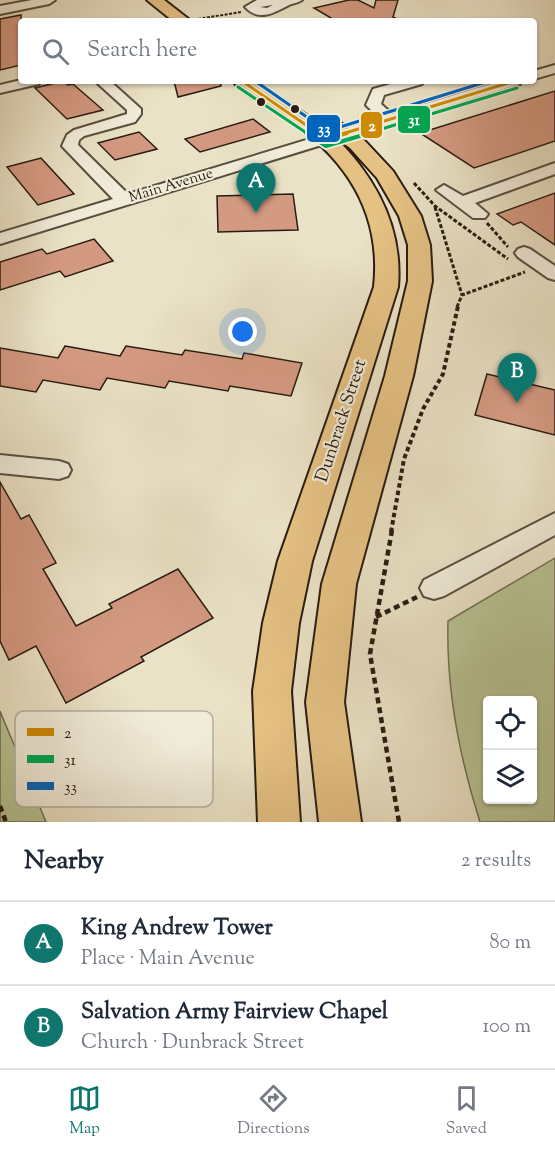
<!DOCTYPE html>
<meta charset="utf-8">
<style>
:root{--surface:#fff;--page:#f6f6f7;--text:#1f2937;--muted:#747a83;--line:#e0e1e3;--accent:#0f766e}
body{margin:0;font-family:"Sorts Mill Goudy",serif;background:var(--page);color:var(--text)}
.controls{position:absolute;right:18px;bottom:18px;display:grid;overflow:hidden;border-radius:6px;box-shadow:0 2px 4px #0004}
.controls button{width:54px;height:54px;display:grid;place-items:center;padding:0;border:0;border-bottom:2px solid var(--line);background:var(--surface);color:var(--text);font:30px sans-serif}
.you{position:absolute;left:243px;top:332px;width:21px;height:21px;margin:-15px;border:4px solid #fff;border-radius:50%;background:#1a73e8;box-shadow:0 0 0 9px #1a73e833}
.badge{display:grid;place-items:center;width:39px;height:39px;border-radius:50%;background:var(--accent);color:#fff;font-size:20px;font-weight:700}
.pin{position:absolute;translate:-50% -50px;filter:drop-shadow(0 2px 3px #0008)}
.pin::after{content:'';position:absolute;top:32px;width:21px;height:18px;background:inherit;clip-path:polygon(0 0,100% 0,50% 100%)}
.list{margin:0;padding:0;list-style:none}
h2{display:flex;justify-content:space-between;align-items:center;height:78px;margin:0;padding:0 24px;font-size:26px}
h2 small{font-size:20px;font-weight:400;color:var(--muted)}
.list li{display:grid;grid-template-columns:39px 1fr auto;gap:18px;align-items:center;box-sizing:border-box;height:84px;padding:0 24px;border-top:2px solid var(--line)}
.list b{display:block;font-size:22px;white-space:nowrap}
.list p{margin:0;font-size:20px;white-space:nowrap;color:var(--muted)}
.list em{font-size:20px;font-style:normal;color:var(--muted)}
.icon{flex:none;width:33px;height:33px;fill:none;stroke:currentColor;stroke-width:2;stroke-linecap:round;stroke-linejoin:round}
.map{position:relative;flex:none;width:555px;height:822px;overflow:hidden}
.search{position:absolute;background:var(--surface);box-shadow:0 2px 4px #0004;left:18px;right:18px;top:18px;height:66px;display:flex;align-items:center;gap:15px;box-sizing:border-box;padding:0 21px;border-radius:6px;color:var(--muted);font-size:22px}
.sheet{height:246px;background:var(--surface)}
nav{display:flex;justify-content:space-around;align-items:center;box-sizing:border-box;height:84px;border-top:2px solid var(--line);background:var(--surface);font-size:16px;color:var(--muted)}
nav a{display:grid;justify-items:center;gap:3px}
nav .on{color:var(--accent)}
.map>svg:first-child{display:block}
.green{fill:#b8c394;stroke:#707052;stroke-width:1.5;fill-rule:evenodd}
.building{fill:#d49981;stroke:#291c11;stroke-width:1.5}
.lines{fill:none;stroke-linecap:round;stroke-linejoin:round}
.minor-casing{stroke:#594e3e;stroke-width:4}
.major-casing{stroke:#291c11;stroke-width:4}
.path-far3{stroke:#291c11;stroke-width:2;stroke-dasharray:3 1.5;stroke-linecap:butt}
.path-far2{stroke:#291c11;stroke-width:3;stroke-dasharray:4 2;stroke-linecap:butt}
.path-far1{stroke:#291c11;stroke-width:4;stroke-dasharray:4.5 3;stroke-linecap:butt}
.path{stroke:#291c11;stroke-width:4.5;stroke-dasharray:6 4;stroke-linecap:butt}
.minor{fill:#f1ecda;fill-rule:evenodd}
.major{fill:#e5c183;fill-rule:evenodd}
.bus-1-far1-casing{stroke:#f1ecda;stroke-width:6}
.bus-1-casing{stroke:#f1ecda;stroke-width:8}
.bus-2-far1-casing{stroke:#f1ecda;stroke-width:6}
.bus-2-casing{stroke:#f1ecda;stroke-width:8}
.bus-3-casing{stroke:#f1ecda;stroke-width:6}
.bus-1-far1{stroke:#ce8a03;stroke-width:3}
.bus-1{stroke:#ce8a03;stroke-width:4}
.bus-2-far1{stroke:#00a651;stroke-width:3}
.bus-2{stroke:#00a651;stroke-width:4}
.bus-3{stroke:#0065bd;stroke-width:3}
.bus-dot{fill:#291c11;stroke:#f1ecda;stroke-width:2}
.labels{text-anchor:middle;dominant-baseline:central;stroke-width:4.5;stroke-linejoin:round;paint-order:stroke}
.far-street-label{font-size:15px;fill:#291c11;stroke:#f1ecda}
.street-label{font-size:18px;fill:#291c11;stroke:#f1ecda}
.key{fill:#f1ecda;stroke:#b5ae9e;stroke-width:1.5}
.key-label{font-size:16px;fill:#291c11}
.line-badge{stroke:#f1ecda;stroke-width:2}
.badge-label{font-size:16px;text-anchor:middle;font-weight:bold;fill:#fff}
</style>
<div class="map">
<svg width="555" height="822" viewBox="0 0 555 822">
<rect width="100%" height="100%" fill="#eae2c6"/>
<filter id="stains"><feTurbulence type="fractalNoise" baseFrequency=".00333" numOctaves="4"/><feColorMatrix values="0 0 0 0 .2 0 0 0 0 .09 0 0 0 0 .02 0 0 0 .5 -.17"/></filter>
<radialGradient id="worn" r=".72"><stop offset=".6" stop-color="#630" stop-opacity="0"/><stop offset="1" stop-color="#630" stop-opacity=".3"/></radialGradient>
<g class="green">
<path d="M555,558v264h-75c-21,-66 -34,-131 -32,-201zM488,700h44v100h-44z"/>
<path d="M0,711l46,111h-46z"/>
</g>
<g class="building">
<path d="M349,0h9l16,8 2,-8h22l-5,17 8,4h-65l-22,-13z"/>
<path d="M21,15v50l-21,5v-51z"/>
<path d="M63,81l5,4 5,-1 30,26 -36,9 -32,-31z"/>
<path d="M174,81h46l1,5 -43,11z"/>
<path d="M555,91v50l-81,27 -54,-35z"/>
<path d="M253,119l17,13 -70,20 -15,-13z"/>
<path d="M139,132l18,17 -42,11 -17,-17z"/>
<path d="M41,158l33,36 -36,11 -31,-38z"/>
<path d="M555,193v52l-34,-23 -8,3 -16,-11z"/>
<path d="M293,194l5,36 -80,2 -1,-36z"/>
<path d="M94,239l19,22 -48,16 -5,-6 -60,19v-28l42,-13 5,5z"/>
<path d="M65,346l55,10 6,-10 56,9 3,-5 57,9 2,-6 58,10 -11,33 -61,-10 -2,5 -59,-10 -4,7 -58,-10 -7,12 -57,-10 -7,12 -36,-6v-38l58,10z"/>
<path d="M487,374l68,16v45l-80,-20z"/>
<path d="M0,482l21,37 8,-4 27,48 -13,6 33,57 36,-18 -3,-4 69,-35 35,49 -72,39 3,4 -78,42 -30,-57 -27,14 -9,-19z"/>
</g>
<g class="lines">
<g class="minor-casing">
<g id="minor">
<path d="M32,0h23l-6,4 -49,10v-8z"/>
<path d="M257,0h45c-4,3 -8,3 -13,5 -15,8 -30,17 -44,2zM273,5l-6,3 -7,-1z"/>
<path d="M555,65v8l-21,6v-8z"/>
<path d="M21,80l20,1 -2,3 -39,9v-8z"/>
<path d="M95,81h15l31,28v5l-6,8 -51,14 -5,4 -1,5 50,49 251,-76 -13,-13 7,-16 29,-8h22l-2,3 -38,11 -3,9 11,10 108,-33h22l-2,3 -520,160v-11l113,-34 -51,-53 5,-11 7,-5 53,-16v-4z"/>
<path d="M555,163v11l-80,29 13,11 -3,4h-12l-37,-28 8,-5 19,11z"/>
<path d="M524,247l6,2 25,17v14l-7,-2 -30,-21 -3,-4 3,-4z"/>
<path d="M0,455l59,6 9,3 3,6 -3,6 -9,3 -59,-6z"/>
<path d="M555,513v22l-111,61 -10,3 -10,-3 -4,-8 4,-8z"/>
</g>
</g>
<g class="major-casing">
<g id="major">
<path d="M147,0h17l27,21h-18z"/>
<path d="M233,81h21l60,39 2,-5h14l34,25 29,31 28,45 9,29 2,36 -19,95 -57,208 -12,118 17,120h-42l-13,-120 16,-118 63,-208 23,-95v-36l-9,-29 -22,-38 -27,-30 -15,-11c41,41 68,90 63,150l-86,274 -13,62 -8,68 9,131h-42l-5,-131 10,-68 15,-62 96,-274c8,-74 -28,-129 -88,-169 -15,-10 -43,-23 -53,-37z"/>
</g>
</g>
<path class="path-far3" d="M198,19l43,-7"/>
<g class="path-far2">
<path d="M414,183l21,23 73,53"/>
<path d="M435,207l27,88"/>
<path d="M487,223l21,24"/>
<path d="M457,307l5,-12 63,-23"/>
</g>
<path class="path-far1" d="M391,532l13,-73 19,-50 20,-35 15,-68"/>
<g class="path">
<path d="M392,530l-22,124 29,168"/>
<path d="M376,617l41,-20"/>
<path d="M0,806l6,16"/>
</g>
<use href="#minor" class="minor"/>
<use href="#major" class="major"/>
<g class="bus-1-far1-casing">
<g id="bus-1-far1">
<path d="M242,81l77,53"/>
<path d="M342,134l173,-53"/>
</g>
</g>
<g class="bus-1-casing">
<path id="bus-1" d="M317,133l9,6 21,-6"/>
</g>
<g class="bus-2-far1-casing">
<g id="bus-2-far1">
<path d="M238,87l70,47"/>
<path d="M365,134l152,-46"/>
</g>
</g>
<g class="bus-2-casing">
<path id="bus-2" d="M306,133l20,13 44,-13"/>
</g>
<g class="bus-3-casing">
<path id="bus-3" d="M255,81l72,50 162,-50"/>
</g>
<use href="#bus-1-far1" class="bus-1-far1"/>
<use href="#bus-1" class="bus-1"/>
<use href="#bus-2-far1" class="bus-2-far1"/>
<use href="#bus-2" class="bus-2"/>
<use href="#bus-3" class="bus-3"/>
</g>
<g class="bus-dot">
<circle cx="261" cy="102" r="5"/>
<circle cx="295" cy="109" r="5"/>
</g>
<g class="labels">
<g class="far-street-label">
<text transform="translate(171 186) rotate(-17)">Main Avenue</text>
</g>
<g class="street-label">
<text transform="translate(342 421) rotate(-72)">Dunbrack Street</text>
</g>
</g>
<rect x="15" y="711" width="198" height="96" rx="9" class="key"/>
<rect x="27" y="728" width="27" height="8" fill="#ce8a03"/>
<rect x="27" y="755" width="27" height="8" fill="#00a651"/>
<rect x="27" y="782" width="27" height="8" fill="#0065bd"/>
<g class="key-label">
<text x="64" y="738">2</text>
<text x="64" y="765">31</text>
<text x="64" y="792">33</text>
</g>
<g class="line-badge">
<rect x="397" y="105" width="34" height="29" rx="6" fill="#00a651"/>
<rect x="360" y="111" width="23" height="28" rx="6" fill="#ce8a03"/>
<rect x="306" y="114" width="35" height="29" rx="6" fill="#0065bd"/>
</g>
<g class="badge-label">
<text x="414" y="125">31</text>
<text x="372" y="131">2</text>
<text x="324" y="134">33</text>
</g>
<rect width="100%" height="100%" filter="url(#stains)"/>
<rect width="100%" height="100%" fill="url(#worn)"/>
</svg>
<div class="controls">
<button><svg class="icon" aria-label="locate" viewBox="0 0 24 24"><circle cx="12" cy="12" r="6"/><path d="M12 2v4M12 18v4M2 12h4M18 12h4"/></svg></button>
<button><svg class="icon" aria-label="layers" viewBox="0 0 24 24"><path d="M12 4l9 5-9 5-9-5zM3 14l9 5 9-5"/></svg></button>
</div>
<div class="you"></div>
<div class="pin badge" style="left:256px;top:213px">A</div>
<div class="pin badge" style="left:517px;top:403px">B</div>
<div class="search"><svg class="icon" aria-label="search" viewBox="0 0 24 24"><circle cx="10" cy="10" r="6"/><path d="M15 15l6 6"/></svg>Search here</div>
</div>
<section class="sheet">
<h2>Nearby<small>2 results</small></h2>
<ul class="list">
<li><span class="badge">A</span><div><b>King Andrew Tower</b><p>Place · Main Avenue</p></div><em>80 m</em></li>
<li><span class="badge">B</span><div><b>Salvation Army Fairview Chapel</b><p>Church · Dunbrack Street</p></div><em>100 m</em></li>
</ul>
</section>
<nav>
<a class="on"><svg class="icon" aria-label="map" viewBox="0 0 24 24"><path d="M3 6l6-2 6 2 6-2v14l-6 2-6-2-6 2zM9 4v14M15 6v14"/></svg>Map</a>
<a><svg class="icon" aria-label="directions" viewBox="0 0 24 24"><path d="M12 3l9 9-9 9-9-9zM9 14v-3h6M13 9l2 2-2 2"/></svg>Directions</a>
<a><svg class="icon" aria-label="saved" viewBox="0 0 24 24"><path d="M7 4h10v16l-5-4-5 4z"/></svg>Saved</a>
</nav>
